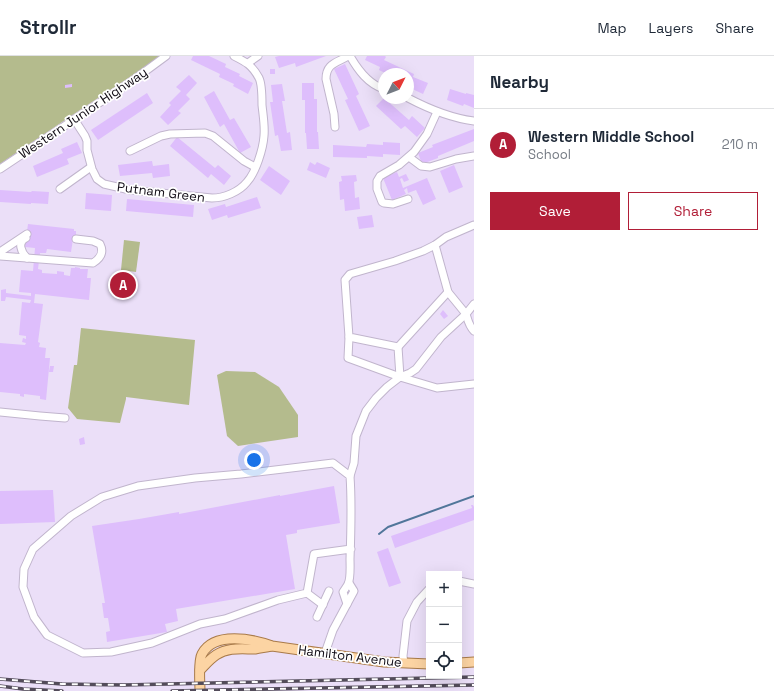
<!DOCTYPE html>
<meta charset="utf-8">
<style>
:root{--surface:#fff;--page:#f2f2f3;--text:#1f2937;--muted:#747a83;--line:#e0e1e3;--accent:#b11e37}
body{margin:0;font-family:"Space Grotesk",sans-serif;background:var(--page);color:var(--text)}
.controls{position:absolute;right:12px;bottom:12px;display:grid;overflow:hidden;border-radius:0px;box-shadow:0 4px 16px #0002}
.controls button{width:36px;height:36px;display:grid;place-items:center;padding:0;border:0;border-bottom:1px solid var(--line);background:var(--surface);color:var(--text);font:20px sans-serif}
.compass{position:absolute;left:378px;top:12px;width:36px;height:36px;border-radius:50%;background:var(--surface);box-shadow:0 4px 16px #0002;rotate:48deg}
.you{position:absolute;left:254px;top:404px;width:14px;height:14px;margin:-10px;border:3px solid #fff;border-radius:50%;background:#1a73e8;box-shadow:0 0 0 6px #1a73e833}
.badge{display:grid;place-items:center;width:26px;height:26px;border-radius:50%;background:var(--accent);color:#fff;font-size:13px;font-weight:700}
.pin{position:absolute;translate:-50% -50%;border:2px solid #fff;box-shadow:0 1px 4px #0006}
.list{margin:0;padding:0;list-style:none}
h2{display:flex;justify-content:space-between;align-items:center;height:52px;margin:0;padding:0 16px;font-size:17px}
h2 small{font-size:13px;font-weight:400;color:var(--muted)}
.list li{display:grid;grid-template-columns:26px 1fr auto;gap:12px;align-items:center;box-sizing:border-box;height:72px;padding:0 16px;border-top:1px solid var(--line)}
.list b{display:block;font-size:15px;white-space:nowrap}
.list p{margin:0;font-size:13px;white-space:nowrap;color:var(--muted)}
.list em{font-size:13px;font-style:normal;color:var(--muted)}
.actions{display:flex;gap:8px;padding:12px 16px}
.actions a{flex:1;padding:9px 0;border:1px solid var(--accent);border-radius:0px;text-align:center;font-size:14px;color:var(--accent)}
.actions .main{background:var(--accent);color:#fff}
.icon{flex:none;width:22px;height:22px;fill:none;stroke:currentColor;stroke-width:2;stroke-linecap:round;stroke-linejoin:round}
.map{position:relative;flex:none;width:474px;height:635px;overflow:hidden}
header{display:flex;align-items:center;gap:24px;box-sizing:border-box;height:56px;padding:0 20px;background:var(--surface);border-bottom:1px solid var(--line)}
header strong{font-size:19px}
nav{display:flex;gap:22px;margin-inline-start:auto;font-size:14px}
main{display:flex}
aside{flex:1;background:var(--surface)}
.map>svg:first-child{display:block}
.green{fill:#b4bb8d}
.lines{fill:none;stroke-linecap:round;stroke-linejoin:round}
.stream{stroke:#51769a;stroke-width:2}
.building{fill:#debefc}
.minor-casing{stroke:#c1b5cd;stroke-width:9}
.major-casing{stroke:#a87a49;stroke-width:11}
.minor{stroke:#fff;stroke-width:7}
.major{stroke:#fcd4a3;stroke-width:9}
.rail-casing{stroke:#534c5a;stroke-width:3.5}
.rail{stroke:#fff;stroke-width:2;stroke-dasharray:6;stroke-linecap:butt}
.labels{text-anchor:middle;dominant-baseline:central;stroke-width:3.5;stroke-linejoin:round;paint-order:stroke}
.street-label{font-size:13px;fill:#0f0a13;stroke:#fff}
</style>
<header>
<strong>Strollr</strong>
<nav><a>Map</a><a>Layers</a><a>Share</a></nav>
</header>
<main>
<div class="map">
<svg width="474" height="635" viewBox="0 0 474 635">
<rect width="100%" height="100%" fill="#ebdff8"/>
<g class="green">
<path d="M0,0h160l-9,7 -74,49 -77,52z"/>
<path d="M124,184l16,2 -4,30 -15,-2z"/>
<path d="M81,272l114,12 -6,65 -63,-8v2l-6,24 -43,-4 -9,-11 6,-43h3z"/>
<path d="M226,315l29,1 24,15 19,28v22l-60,9 -11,-10 -10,-61z"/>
</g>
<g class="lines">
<path class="stream" d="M379,478l9,-7 86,-31"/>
</g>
<g class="building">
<path d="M193,0h16l17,8 -1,3 15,7 -1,2 14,7 -5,11 -15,-8 1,-2 -15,-7 1,-3 -29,-14z"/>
<path d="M279,0h47l-30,11 -1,-4 -16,5 -4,-11z"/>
<path d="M367,0h18l1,1 -2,3 30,14 -1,3 15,6 -5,11 -15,-7v-13h-21l-8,-4 1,-3 -15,-7z"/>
<path d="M345,8l14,30 -3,2 14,30 -11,5 -14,-31 3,-1 -14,-30z"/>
<rect x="270" y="13" width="5" height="5"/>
<path d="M189,19l8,8 -11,12 4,4 -12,12 3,2 -13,12 -8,-8 11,-12 -2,-2 12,-12 -5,-4z"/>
<path d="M302,27h12v16h3v33h1l1,17h-12l-1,-16h-1v-33h-3z"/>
<path d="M72,28v3l-7,1v-3z"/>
<path d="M282,28l3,17h-3l5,32 3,-1 2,18 -11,1 -3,-16 -3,1 -5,-34h3l-2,-17z"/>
<path d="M450,33l16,5v-1l8,2v13l-10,-4 -1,2 -16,-6z"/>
<path d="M214,35l16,29 4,-2 17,29 -11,6 -16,-29 -4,3 -16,-30z"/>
<path d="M147,37l6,10 -55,37 -7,-10z"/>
<path d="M384,42l25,22 3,-4 13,12 -8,9 -12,-11 -4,3 -25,-23z"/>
<path d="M474,73v12l-36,15v2l-16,6 -4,-11 15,-6 -1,-2z"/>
<path d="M177,81l38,31 3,-3 13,11 -7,9 -13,-11 -3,4 -38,-32z"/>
<path d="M77,86l5,11 -15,6 2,5 -32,13 -4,-11 30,-13 -2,-4z"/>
<path d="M383,86l17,1v12l-17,-1v3l-16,-1v2l-34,-1v-12l33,2 1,-3 16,1z"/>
<path d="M152,105l1,5 16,-2 1,12 -17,2 -1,-5 -32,3 -2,-11z"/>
<path d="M310,106l5,3 2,-3 13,6 -4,10 -19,-8z"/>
<path d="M454,109l9,22 -14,6 -9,-22z"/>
<path d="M269,110l21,15 -9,14 -21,-15z"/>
<path d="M397,116l2,5 7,-3 3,6 -5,2 -2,-4 -2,1 3,9 24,-10 9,21 -13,6 -7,-15 -8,3 -1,-5 -3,2 2,4 -14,6 -9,-22z"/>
<path d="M356,119l1,6 -3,1 1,16 4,-1 1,12 -15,2 -1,-12 -4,1 -1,-18 3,-1 -1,-5z"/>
<path d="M0,134l31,2 1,-1 17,1 -1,12 -17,-1v1l-31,-2z"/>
<path d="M86,137l26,2 -1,16 -26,-2z"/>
<path d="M257,141l4,11 -33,10 -1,-3 -15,5 -4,-11 17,-5 1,3z"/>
<path d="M127,143l67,6 -1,12 -67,-6z"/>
<path d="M372,159l2,12 -15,2 -2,-12z"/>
<path d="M28,168l46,5v2h2v8h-3l-2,13 -24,-3 -1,4h-6l-2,16 4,1v3l15,1v-3l7,1v3l6,1 1,-8h4v-1l5,1v1h8l-1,9h4l-2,22 -54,-6 -1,9 9,1 -5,38 2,1 -1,4 7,1 -1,10h5l-4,42 -6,-1v-3l-16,-2v3l-4,-1v-2l-20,-2v-49l25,2 1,-2 -4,-1 1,-4 3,1v-3l-7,-1 3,-33 8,1 1,-3 -25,-3 -1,4h-4v-11l5,-1v4l25,3v-3l-12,-1 2,-22 12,1 2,-23 -10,-1z"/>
<path d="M443,254l5,6 -4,3 -4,-5z"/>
<path d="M50,310h4l-1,6h-4z"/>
<path d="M84,381l1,7 -5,1 -1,-6z"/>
<path d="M334,430l6,37 -43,7v3l-11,2 9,54 -119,20 2,12 -13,3 2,8 -60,10 -1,-10 4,-1 -2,-13h-4l-2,-15h3l-13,-77 47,-7 40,-7v2l101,-19v1z"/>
<path d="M53,434l2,32 -55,2v-33z"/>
<path d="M471,449h2l1,2v13l-79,28 -4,-12 81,-28z"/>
<path d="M388,492l13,35 -12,4 -12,-35z"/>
</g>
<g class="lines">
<g class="minor-casing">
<g id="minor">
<path d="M350,0c8,14 18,28 34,33"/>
<path d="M248,7l10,-7"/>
<path d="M408,42c21,11 42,20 66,23"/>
<path d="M74,63l11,17 2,5v9l5,19 5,10 7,5 26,6 82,8c12,0 27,-6 35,-16 9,-10 16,-33 17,-46 1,-10 -1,-21 -2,-31 0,-7 0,-21 -3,-27 -7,-13 -13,-16 -25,-22"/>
<path d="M335,71l-1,-13 -8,-35c0,-16 11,-16 22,-23"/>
<path d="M130,95l31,-15 9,-2 35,-1 8,3 31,25 11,6"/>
<path d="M409,101l12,9 9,1 26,-8 18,-3"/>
<path d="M0,113l132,-88 34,-25"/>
<path d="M60,133l31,-22"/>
<path d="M408,143l-15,5 -9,-1 -2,-1 -5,-13v-8l3,-5 19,-11 15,-13 13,-18 10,-22"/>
<path d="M26,182c-9,4 -5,14 1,20"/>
<path d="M0,196l27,-18"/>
<path d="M0,200l93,7c8,-5 11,-11 7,-19l-7,-3 -17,-2"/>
<path d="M474,248l-8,10c2,7 3,12 8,17"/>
<path d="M349,281l-1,21 52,19 37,11 37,-4"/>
<path d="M398,291l50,-55"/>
<path d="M400,321l-2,-30 -49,-10 -4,-57 5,-6 45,-13 28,-10 12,-6 11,-8 28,-12"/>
<path d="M0,356l40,4 25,2"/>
<path d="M350,420l4,-13 2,-27 10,-25 10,-13 11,-11 13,-10 10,-4 6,-4 25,-32 25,-23 -18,-22 -13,-47"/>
<path d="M459,525l15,3"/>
<path d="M307,537l16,12"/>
<path d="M347,548l-4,-12c2,-3 4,-6 5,-8 3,-6 2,-19 2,-25 1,-28 2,-55 0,-83l-17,-13 -92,11 -46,4 -57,8 -36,11 -31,19 -38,33 -9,20 -1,18 11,30 13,18 36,18 28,-1 41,-9 48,-19 25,-5 53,-19 29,-7 7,-39 37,-5"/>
<path d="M317,561l12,-26"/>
<path d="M325,597l8,-23 21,-39 -5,-8"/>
<path d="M404,607l-1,-7 4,-35 10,-19 12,-13"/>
</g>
</g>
<g class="major-casing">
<g id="major">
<path d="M459,607l15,-1"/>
<path d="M200,614c5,-5 10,-11 16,-15 12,-8 25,-6 39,-6 5,-1 11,-2 16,-3"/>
<path d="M200,635c0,-9 -2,-30 2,-37 12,-23 51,-15 70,-8l112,16 45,2"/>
</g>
</g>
<use href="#minor" class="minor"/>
<use href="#major" class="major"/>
<g class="rail-casing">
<g id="rail">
<path d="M0,623l62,5 62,1 350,-8"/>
<path d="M0,630l23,3 39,2"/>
<path d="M172,635l302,-6"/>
</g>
</g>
<use href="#rail" class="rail"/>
</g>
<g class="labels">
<g class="street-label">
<text transform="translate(83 57) rotate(-34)">Western Junior Highway</text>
<text transform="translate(161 136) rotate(7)">Putnam Green</text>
<text transform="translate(350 600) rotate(7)">Hamilton Avenue</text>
</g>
</g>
</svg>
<div class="controls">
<button>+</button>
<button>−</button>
<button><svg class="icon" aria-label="locate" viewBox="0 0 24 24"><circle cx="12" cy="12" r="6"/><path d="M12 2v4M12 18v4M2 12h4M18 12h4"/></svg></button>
</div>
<svg class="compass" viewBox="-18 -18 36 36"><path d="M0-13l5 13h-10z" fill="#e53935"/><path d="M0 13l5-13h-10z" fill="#747a83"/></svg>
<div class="you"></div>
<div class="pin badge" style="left:123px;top:229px">A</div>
</div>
<aside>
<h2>Nearby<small></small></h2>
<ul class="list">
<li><span class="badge">A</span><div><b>Western Middle School</b><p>School</p></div><em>210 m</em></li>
</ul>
<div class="actions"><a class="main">Save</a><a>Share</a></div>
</aside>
</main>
